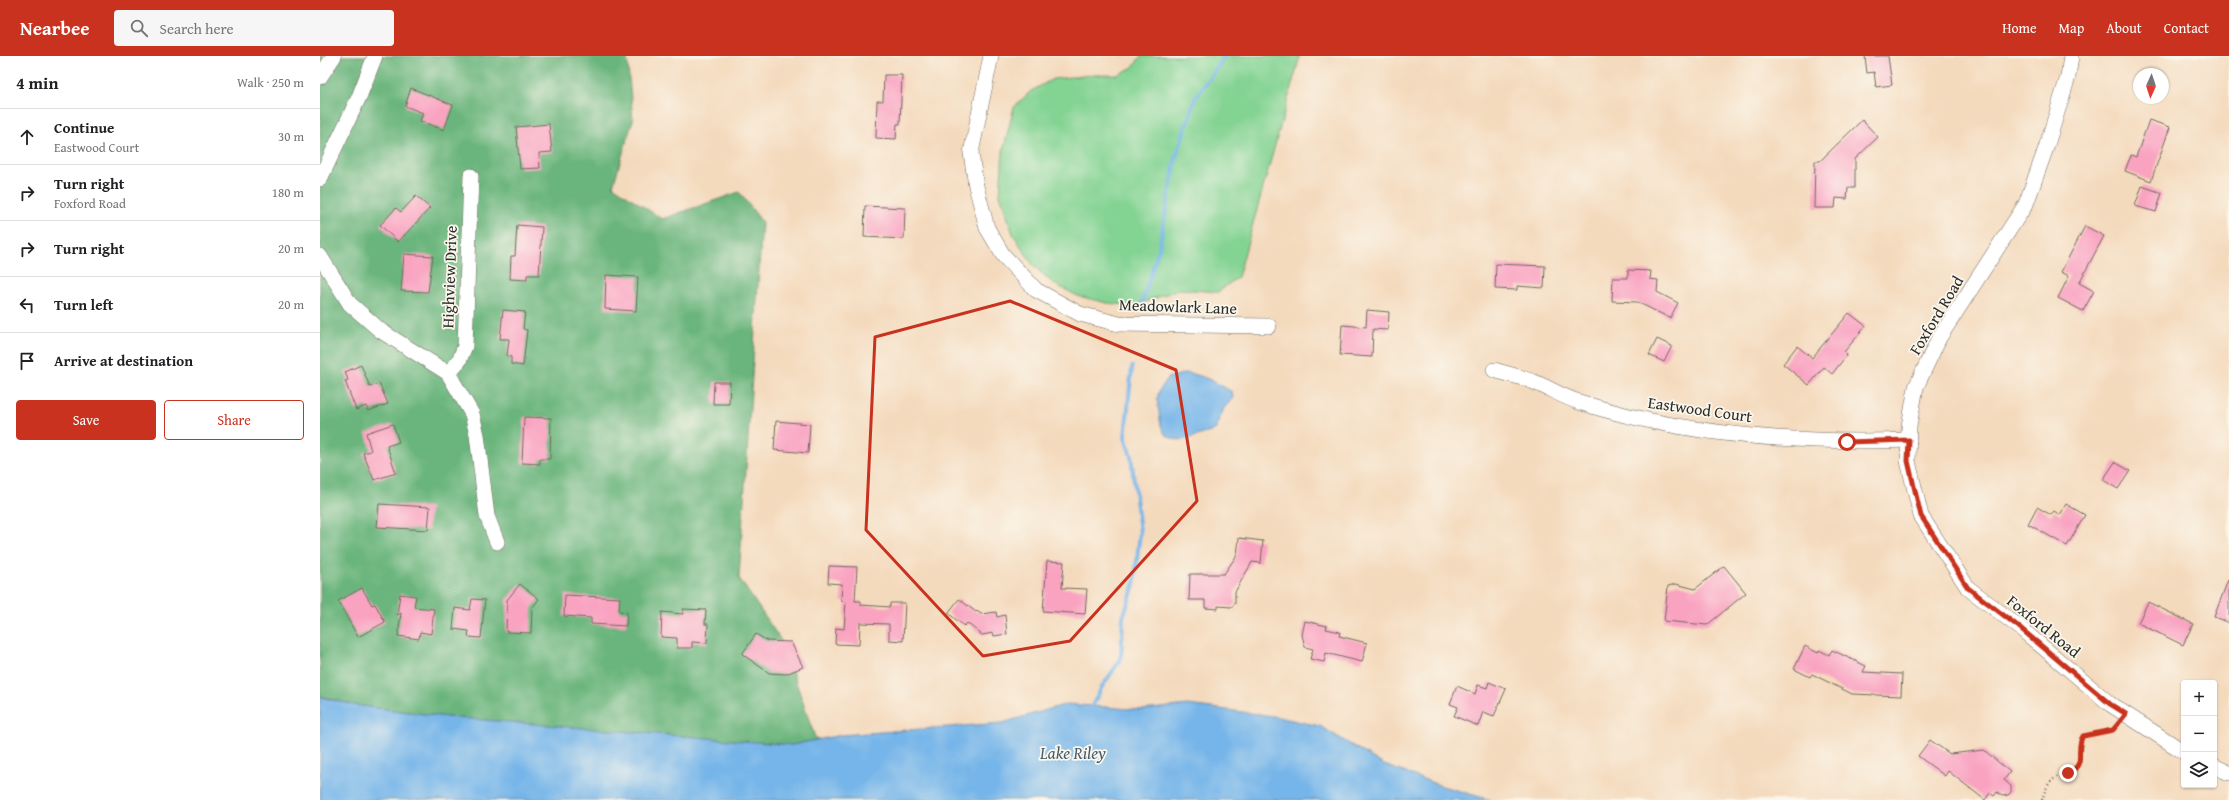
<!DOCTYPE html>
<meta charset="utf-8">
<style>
:root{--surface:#fff;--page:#f6f6f6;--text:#202124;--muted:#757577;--line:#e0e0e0;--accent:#c8321e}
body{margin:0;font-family:"Gentium Book Plus",serif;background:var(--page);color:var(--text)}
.controls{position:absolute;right:12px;bottom:12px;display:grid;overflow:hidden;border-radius:4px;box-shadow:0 1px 3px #0004}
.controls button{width:36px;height:36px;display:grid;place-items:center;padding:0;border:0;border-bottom:1px solid var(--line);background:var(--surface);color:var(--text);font:20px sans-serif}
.compass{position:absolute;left:1813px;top:12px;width:36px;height:36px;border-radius:50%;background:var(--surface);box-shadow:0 1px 3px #0004;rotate:183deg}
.stop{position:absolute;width:12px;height:12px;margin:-9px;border:3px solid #c8321e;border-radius:50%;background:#fff}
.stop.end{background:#c8321e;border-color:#fff;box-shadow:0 1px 4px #0008}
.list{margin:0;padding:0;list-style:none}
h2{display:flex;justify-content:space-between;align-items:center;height:52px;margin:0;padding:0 16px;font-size:17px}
h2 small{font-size:13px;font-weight:400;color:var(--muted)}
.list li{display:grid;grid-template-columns:26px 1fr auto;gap:12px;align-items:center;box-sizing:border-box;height:56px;padding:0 16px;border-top:1px solid var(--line)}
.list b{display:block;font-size:15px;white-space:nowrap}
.list p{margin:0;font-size:13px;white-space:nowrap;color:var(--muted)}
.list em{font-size:13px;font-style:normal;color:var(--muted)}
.actions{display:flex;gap:8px;padding:12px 16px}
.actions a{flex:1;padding:9px 0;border:1px solid var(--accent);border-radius:4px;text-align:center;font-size:14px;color:var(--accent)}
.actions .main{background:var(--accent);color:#fff}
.icon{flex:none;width:22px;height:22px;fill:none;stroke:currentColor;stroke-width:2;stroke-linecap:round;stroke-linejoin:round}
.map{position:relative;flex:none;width:1909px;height:744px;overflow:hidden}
header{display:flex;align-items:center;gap:24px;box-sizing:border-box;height:56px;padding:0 20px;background:var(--accent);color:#fff}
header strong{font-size:19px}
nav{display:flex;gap:22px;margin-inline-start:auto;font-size:14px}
.search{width:280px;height:36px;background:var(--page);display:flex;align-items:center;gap:10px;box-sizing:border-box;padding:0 14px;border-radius:4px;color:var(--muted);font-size:15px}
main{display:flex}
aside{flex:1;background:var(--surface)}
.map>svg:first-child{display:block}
.green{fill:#83d393;stroke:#577f5f}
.forest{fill:#6ab57d;stroke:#4a7054}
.water{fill:#76b5e9;stroke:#50708a}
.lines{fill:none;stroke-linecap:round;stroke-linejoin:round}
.stream{stroke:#76b5e9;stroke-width:4}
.building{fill:#f9a3c1}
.street-casing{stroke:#71685e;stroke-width:16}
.path{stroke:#71685e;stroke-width:2.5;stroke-dasharray:1 3;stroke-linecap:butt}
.street{stroke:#fff;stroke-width:15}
.route{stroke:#c8321e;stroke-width:5}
.marked{fill:none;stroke:#c8321e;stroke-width:3;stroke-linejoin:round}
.labels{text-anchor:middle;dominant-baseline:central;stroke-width:3.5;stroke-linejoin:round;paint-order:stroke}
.street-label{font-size:16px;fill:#2b2b2b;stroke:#fbf7ec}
.water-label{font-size:17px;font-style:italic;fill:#455b6e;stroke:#fbf7ec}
</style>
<header>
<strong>Nearbee</strong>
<div class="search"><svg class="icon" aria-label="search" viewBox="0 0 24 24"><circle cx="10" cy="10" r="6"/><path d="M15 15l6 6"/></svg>Search here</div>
<nav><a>Home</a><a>Map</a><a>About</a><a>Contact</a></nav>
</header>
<main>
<aside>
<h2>4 min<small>Walk · 250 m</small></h2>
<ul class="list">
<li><svg class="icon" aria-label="ahead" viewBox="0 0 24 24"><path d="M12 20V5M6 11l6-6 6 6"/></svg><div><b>Continue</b><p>Eastwood Court</p></div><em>30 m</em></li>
<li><svg class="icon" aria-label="right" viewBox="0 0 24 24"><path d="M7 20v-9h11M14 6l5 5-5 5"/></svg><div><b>Turn right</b><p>Foxford Road</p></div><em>180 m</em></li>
<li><svg class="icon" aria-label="right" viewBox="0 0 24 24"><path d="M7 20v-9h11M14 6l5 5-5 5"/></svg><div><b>Turn right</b></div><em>20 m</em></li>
<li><svg class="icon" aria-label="left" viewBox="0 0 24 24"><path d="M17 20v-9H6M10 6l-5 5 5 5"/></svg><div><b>Turn left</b></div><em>20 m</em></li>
<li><svg class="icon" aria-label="arrive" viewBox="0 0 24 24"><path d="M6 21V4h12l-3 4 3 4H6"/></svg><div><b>Arrive at destination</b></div></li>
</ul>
<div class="actions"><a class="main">Save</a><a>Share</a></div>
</aside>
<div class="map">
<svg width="1909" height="744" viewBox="0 0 1909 744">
<rect width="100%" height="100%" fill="#fbf7ec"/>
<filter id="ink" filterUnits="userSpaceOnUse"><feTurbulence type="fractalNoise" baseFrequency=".025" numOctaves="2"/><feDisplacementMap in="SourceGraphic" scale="8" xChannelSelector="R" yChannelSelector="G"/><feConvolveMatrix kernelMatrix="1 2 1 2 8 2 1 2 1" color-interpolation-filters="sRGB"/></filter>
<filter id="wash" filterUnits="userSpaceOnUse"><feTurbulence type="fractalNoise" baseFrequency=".012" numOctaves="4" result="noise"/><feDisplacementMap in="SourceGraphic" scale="16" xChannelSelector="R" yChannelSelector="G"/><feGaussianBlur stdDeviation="0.9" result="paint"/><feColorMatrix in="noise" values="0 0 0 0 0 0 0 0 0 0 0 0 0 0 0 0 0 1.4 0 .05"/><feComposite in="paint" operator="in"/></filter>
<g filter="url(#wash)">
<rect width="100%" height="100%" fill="#f4dabd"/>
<path class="green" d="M821,0h159l-62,221 -20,15 -38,-3 -46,17 -27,-3 -29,-7 -24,-12 -21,-19 -20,-31 -13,-39 3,-44 11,-44 17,-16 22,-12 37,-4h27l16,-8z"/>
<path class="forest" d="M0,0h307l6,64 -20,66 49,33 77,-27 23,30 -23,356 43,64 34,98 -24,5 -345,-28 -93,-12 -34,-9z"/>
<g class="water">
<path d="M866,317c18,2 31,10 46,19l1,6 -9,10 -8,21 -6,3 -27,8 -10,-1 -8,-5 -4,-8 -4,-27 2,-8 9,-13z"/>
<path d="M0,641l34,8 93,12 345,28 49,-10 161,-12 65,-19 75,6 46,-5 85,11 47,10 64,39 58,21 49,14h-1171z"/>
</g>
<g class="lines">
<g class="stream">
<path d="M822,247l17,-55 17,-91 19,-59 30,-42"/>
<path d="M770,654l12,-23 19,-28 2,-42 11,-31 6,-54 -9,-76 -6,-19 7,-70"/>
</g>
</g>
<g id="blocks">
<g class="building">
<path d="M1545,0h23l4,29 -16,2 -2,-15 -7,1z"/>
<path d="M564,19h18l-2,49h-3l-1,15 -20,-1 1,-37h6z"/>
<path d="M91,32l42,17 -9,25 -24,-9 3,-8 -18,-7z"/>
<path d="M1542,64l16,17 -23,22v29h-7l-1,11 -11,-1 -1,10h-21l1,-47h5z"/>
<path d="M1829,64l21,7 -19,54 -26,-10 6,-16 5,2z"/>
<path d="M229,68l3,28 -13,1 1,15 -20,1 -4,-42z"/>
<path d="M1822,130l20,7 -6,19 -21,-6z"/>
<path d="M96,140l14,12 -32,34 -18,-17 16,-17 5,4z"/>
<path d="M545,150l40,2 -1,31 -40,-2z"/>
<path d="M197,169l25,2 -3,48h-12v5l-17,-1 1,-23h4z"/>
<path d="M1765,170l19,10 -25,47 15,8 -11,20 -25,-13 11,-22 -8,-4z"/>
<path d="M84,198l29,2 -5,36 -27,-1z"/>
<path d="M1176,208l49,2 -1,22 -27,-2v4l-22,-1z"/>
<path d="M1308,214l23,1 -1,8 8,1 -1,12 21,11 -8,15 -33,-16 -25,-1 1,-23h15z"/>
<path d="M286,219l32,2 -2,34 -31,-2z"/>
<path d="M183,254l22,2 -2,17 4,1 -4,36 -12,-2v-7l-4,-1 2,-17h-9z"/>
<path d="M1047,254l22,2 -1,18 -15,-1 -1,28 -32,-2 2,-30 24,2z"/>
<path d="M1529,257l17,13 -22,26 3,3 -15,19 -8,-7 -15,18 -26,-21 14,-18 15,12z"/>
<path d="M1337,283l15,7 -8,16 -15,-7z"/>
<path d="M41,309l9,22 9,-4 9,21 -20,7 -2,-5 -10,4 -11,-29 3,-1 -3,-8z"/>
<path d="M394,326h16l-1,22h-16z"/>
<path d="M204,361l27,1 -1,41h-10v5l-18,-1z"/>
<path d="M456,365l34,3 -2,29 -34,-3z"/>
<path d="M73,368l6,18 -12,4 9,27 -22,7 -11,-27 8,-2 -5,-18z"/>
<path d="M1795,406l15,9 -12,18 -15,-9z"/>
<path d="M59,448l51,3 -2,23 -51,-3z"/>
<path d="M1746,448l19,11 -18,31 -39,-22 9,-17 14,8 3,-4 6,4z"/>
<path d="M919,482l24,3 -2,22 -9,-1 -17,30v12l-4,3 -13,-1v3l-13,-1v-8h-16l1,-26h34l13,-19z"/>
<path d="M727,505l17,1 -2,26 25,1 -2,25 -42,-3z"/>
<path d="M509,510l28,1 -2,34h6v4l29,2v-4h15l-2,38 -14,-1v-16l-29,-1 -1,22 -24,-1 1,-16 8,1 2,-27 -5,-1 1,-17 -14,-1z"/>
<path d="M1404,510l22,27 -39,32 -43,-4 4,-35 8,-2 19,5z"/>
<path d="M1908,524h1v43l-15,-6z"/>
<path d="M200,528l19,15 -7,9 -1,25 -25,-1 1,-32z"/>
<path d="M42,532l10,17 3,-1 10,18 -27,15 -20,-36z"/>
<path d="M80,538l16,2 -2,11 20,2 -3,25 -11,-2 -1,7 -21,-3 3,-23 -4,2z"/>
<path d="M245,539l55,3 -1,13 8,1 -1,14 -35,-2v-6l-27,-2z"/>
<path d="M152,543l13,1 -4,38 -13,-1 1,-6 -16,-2 2,-21 15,2z"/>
<path d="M639,543l17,13 1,-1 4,3 15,-2 1,5 8,-2 2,19 -13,2 -1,-3 -11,2 -15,-12 -3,3 -16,-13z"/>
<path d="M1828,546l45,22 -10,21 -45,-22z"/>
<path d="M363,553l23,1 -1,14h3l-1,19 -15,-1v6h-15v-10l-16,-1 1,-25 21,2z"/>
<path d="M985,565l22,5 -1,3 14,3 -1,4 28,7 -5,19 -36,-9 -2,9 -14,-3 3,-10 -8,-2 -3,-12z"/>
<path d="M436,578l11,7 24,1 12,25 -17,7 -17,-1 -27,-19z"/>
<path d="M1485,590l13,7 1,-3 10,5 3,-5 34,16 -3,6 39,2 -1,22 -49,-2 -40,-20 -2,3 -16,-8z"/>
<path d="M1169,626l17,7 -12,27 -11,-4 -5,14 -24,-10 4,-9 -8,-3 7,-18 18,8 3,-9 9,3z"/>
<path d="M1610,684l20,14 34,-4 26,22 -6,8 7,6v6l-3,3 -6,1 -5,-4 -3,4 -4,-3 -5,7 -37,-29 -3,5 -27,-20z"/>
</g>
</g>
</g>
<g filter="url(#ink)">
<use href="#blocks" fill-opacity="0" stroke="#71685e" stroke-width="1"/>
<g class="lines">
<g class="street-casing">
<g id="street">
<path d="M671,0l-20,97 5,33 11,42 16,27 33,35 44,24 39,10 150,2"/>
<path d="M1751,0l-3,21 -22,71 -20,56 -87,134 -23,49 -7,39 -1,35 13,55 47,72 51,39 91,77 74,48"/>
<path d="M0,21l14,-21"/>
<path d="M0,123l39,-82 16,-41"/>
<path d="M0,200l30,48 31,27 67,42 24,41 5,21 10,81 10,26"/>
<path d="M1174,314c13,4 28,7 40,12 15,6 29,15 45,20 106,34 219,42 330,38"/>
<path d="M128,317l11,-12 6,-15 6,-170"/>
<path d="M1894,710l15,7"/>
</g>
</g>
<path class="path" d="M1722,744c4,-14 9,-23 23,-26 4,-1 9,-3 11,-5 8,-9 1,-24 7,-33l30,-7 5,-5"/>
<use href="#street" class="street"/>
</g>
</g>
<g class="lines" filter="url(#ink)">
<path class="route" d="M1527,386l62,-2 -1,21 13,55 47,72 51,39 91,77 16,10 -13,16 -30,6c-9,14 5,28 -15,37"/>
</g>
<path class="marked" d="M690,245l166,69 21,131 -127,140 -87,15 -117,-126 9,-193z"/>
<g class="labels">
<g class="street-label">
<text transform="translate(129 221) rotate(-88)">Highview Drive</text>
<text transform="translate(858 250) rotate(2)">Meadowlark Lane</text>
<text transform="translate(1616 259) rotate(-59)">Foxford Road</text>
<text transform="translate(1380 353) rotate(8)">Eastwood Court</text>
<text transform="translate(1724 570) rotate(39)">Foxford Road</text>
</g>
<g class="water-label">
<text x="753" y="696">Lake Riley</text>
</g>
</g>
</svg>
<div class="controls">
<button>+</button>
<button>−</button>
<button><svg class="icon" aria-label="layers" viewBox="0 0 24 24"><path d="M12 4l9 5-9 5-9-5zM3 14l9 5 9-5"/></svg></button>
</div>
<svg class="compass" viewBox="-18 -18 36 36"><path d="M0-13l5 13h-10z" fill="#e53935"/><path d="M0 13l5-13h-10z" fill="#757577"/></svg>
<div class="stop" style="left:1527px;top:386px"></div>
<div class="stop end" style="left:1748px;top:717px"></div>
</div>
</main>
